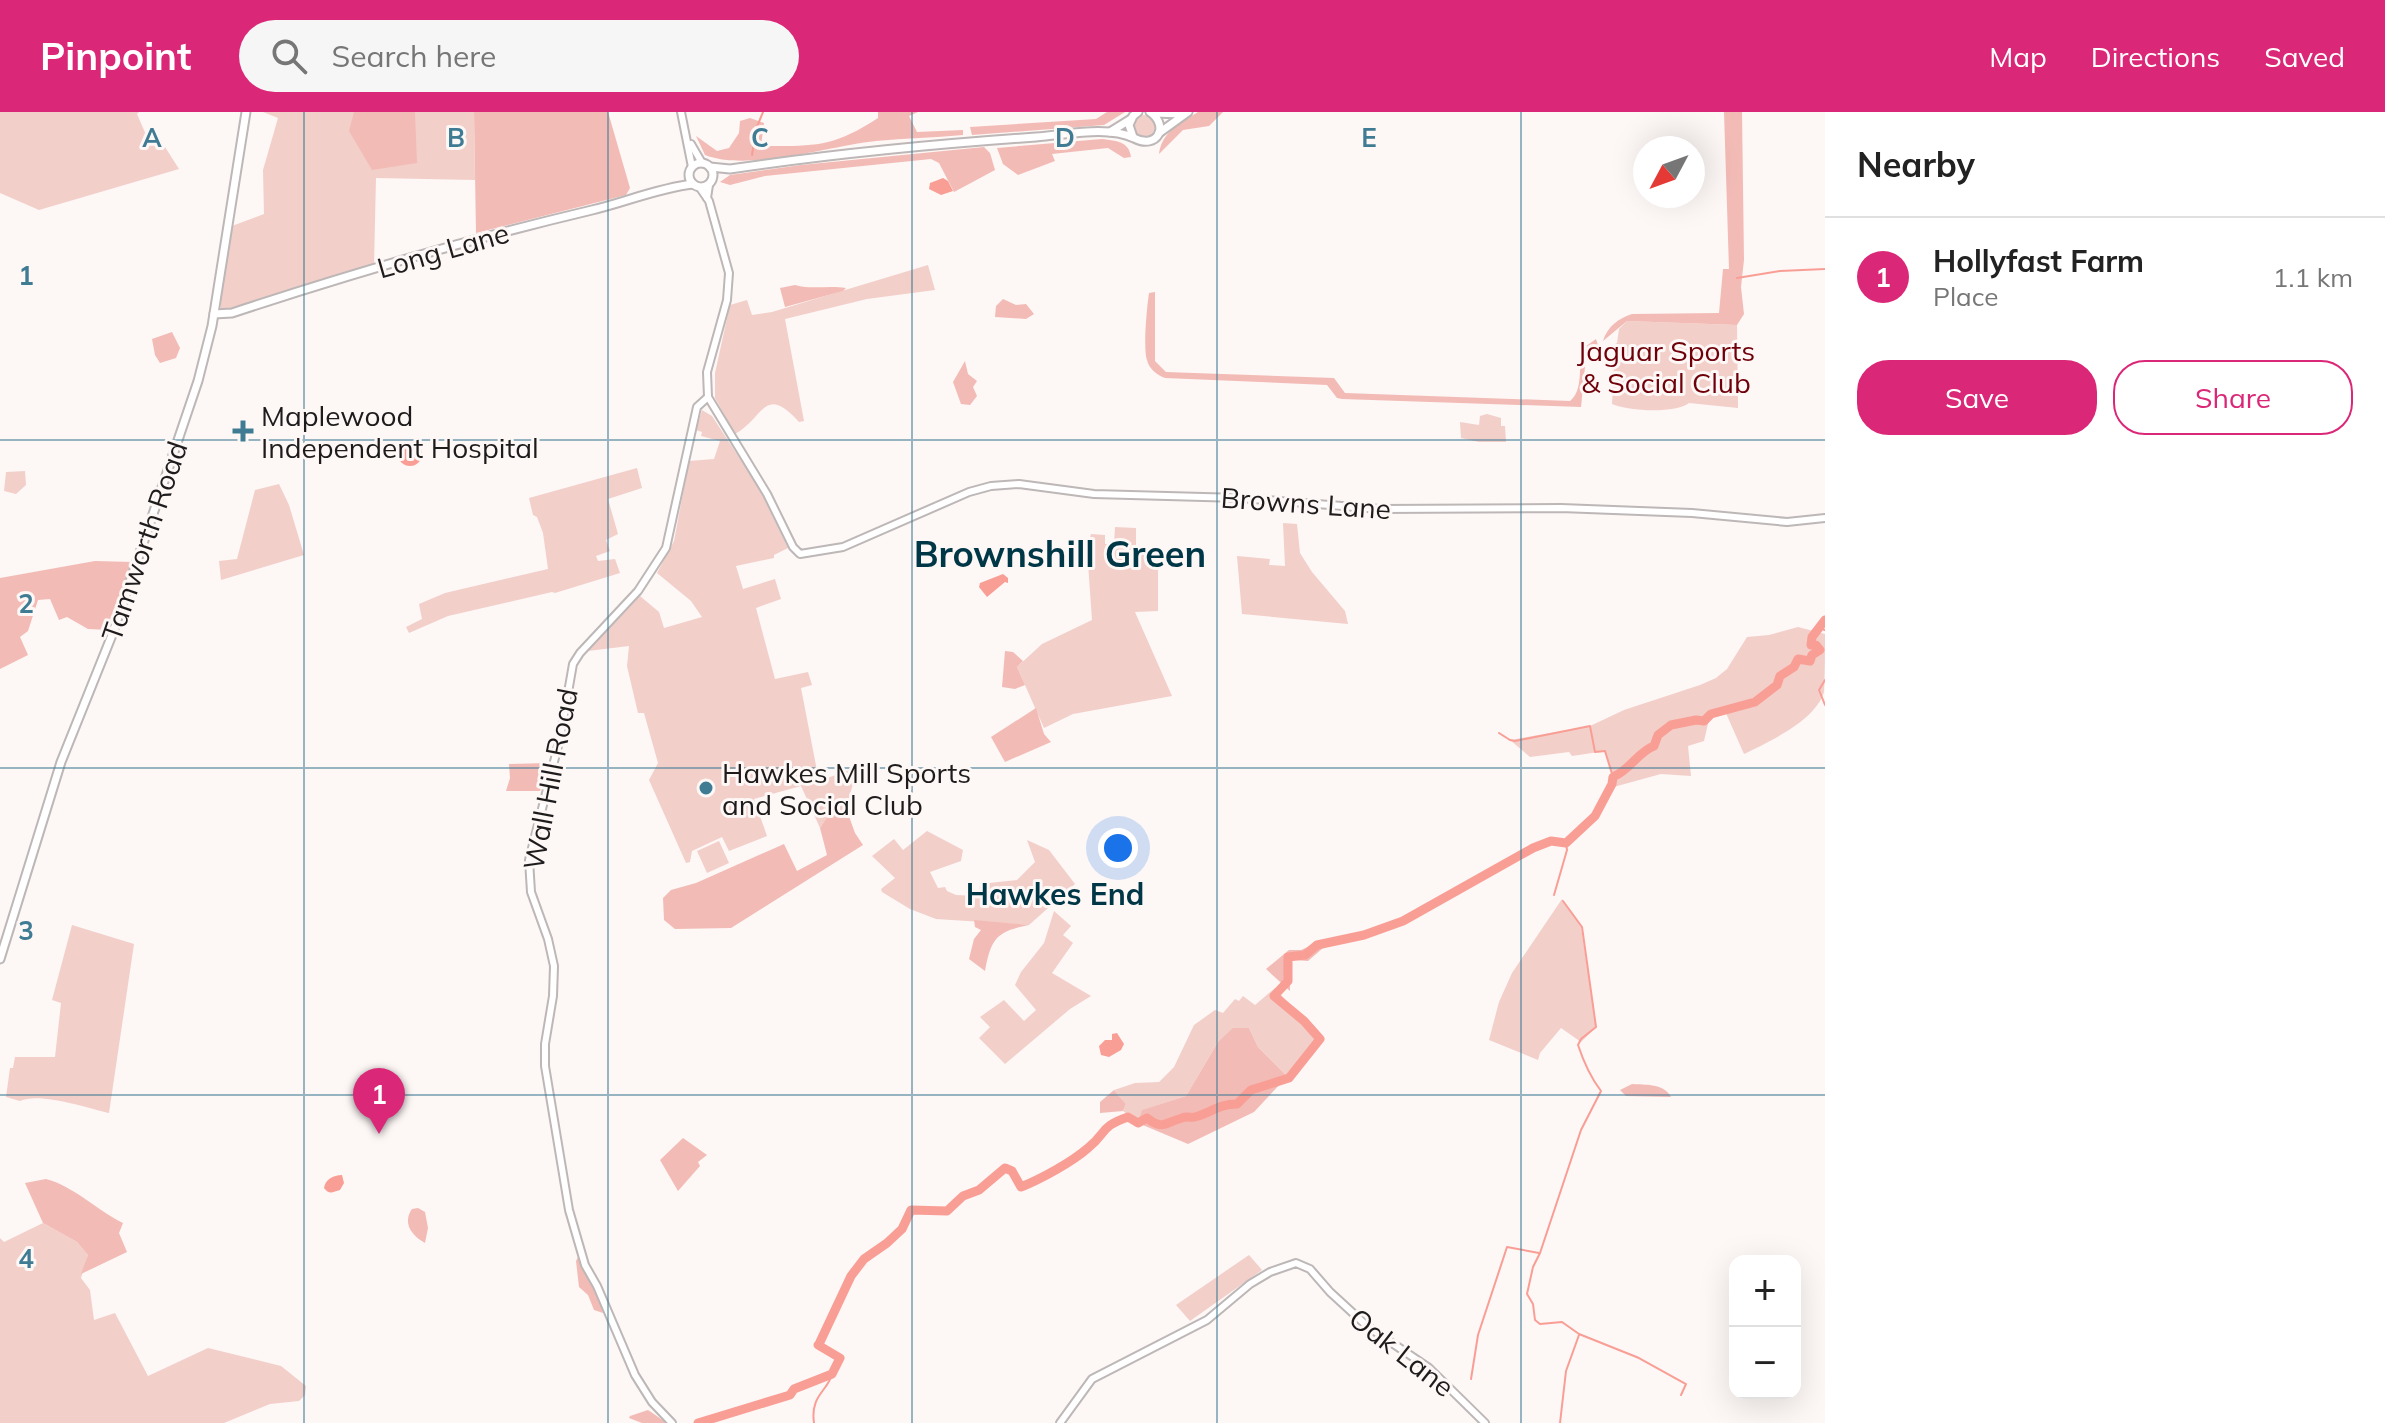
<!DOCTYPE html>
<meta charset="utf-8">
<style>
:root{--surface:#fff;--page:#f6f6f6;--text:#222;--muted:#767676;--line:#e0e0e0;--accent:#db2777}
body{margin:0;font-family:Mulish,sans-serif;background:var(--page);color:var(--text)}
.controls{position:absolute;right:24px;bottom:24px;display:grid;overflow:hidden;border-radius:16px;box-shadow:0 8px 32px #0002}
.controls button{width:72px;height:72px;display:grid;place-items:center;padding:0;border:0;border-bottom:2px solid var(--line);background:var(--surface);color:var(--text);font:40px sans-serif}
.compass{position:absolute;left:1633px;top:24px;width:72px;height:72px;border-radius:50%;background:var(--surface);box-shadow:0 8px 32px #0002;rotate:229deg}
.you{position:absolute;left:1118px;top:736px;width:28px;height:28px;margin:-20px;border:6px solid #fff;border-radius:50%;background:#1a73e8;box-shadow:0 0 0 12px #1a73e833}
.badge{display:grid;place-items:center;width:52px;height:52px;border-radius:50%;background:var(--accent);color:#fff;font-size:26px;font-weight:700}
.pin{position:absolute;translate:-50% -66px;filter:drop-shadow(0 2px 4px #0008)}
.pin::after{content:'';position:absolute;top:42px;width:28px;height:24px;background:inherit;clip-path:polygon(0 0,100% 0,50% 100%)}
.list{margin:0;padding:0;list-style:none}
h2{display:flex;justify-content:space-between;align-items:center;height:104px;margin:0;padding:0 32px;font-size:34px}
h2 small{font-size:26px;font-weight:400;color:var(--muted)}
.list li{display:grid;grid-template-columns:52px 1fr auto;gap:24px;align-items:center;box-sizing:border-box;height:120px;padding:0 32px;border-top:2px solid var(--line)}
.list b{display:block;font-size:30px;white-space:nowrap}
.list p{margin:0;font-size:26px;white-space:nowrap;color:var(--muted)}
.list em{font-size:26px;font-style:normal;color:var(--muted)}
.actions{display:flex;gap:16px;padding:24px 32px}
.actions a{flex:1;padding:18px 0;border:2px solid var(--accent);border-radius:32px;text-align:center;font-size:28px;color:var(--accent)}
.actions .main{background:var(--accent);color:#fff}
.icon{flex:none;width:44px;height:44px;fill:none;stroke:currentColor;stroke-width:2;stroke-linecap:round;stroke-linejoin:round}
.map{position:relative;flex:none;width:1825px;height:1311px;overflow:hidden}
header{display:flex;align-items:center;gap:48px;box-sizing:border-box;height:112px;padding:0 40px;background:var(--accent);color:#fff}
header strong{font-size:38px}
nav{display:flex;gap:44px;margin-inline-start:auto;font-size:28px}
.search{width:560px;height:72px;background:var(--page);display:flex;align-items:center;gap:20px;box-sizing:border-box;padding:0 28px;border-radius:44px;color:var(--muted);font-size:30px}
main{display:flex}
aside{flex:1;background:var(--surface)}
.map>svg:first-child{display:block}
.green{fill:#f3cfca}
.forest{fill:#f3bbb5}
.water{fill:#f99e95}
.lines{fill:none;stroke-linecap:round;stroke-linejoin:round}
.stream{stroke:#f99e95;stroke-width:2}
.river{stroke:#f99e95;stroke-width:9}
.minor-casing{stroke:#bdb7b7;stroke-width:10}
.major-casing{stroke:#bdb7b7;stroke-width:11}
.minor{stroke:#fff;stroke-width:6}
.major{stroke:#fff;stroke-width:7}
.grid{fill:none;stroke:#3f7c93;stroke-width:2;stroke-opacity:0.55}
.poi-dot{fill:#3f7c93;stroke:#fdf7f6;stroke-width:3}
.labels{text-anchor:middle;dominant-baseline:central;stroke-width:6;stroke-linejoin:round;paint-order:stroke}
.street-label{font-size:28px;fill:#1d1b1b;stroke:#fdf7f6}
.park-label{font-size:28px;fill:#6f0009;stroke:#fdf7f6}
.poi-label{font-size:28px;fill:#1d1b1b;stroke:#fdf7f6;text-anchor:start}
.neighbourhood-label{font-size:30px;font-weight:bold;fill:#003747;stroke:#fdf7f6}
.district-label{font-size:36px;font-weight:bold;fill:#003747;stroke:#fdf7f6}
.grid-label{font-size:26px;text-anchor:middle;font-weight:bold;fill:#3f7c93;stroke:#fdf7f6;stroke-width:6;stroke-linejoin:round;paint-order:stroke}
</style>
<header>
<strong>Pinpoint</strong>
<div class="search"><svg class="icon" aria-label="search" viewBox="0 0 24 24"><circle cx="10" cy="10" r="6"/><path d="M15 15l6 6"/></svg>Search here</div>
<nav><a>Map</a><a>Directions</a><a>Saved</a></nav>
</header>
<main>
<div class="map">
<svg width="1825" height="1311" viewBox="0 0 1825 1311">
<rect width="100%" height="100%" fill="#fdf7f6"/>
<g class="green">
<path d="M0,0h139l-2,2 13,30 15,3 14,22 -140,41 -39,-17z"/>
<path d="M263,0h211l1,68 -99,-2 -2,87 -147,46 -6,-3 -1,-6 12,-76 32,-12 -1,-44 15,-52z"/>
<circle cx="1144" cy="14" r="11"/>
<path d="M928,153l7,25 -68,9 -82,20 19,102 -5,1c-35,-39 -35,-4 -64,12l-20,-36v-25l15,-68 17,-5 5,15 20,-3z"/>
<path d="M1627,209l110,4 1,83 -49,-5c-13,11 -62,8 -77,1l3,-60 2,-1 2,-14z"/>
<path d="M702,298l10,6 46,70 30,62 -14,7v3l-38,8 7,23 32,-10 6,20 -25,9 19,71 33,-7 4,13 -11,3 18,93 39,-14 -12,41 -19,9 -7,11 -19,-42 -47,13 13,37 -38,15 -7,-14 -30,14 -2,11 -4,1 -37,-83 9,-17 -14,-50h-6l-11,-47 2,-20 -41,5 52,-55 19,16 5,16 38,-11 -11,-16 -34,-28 17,-32 15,-80 25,-2 6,-18 -19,-5 1,-4 -6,-2z"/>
<path d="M1487,302l14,4v8h4l1,16h-27l-18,-4 -1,-16 19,3 1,-9z"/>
<path d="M637,356l5,20 -34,11 10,35 -12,6 4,11 -14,5 2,5 17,-2 5,14 -65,20 -3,-1 -104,24 -39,17 -3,-6 16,-8 -3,-15 26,-11 103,-24 -5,-36 -6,-16 -4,-2 -4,-17z"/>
<path d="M25,359l1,14 -10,9 -12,-3 2,-19z"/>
<path d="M279,372l10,21 15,50 -83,25 -2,-19 18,-2 18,-69z"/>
<path d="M1283,411l14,1 3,29 12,19 33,39 3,13 -106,-10 -5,-58 33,3 -1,6 16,1z"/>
<path d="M1115,415l21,1v19l22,1v63l-23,1 37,84 -99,18 -29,14 -27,-61 25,-23 50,-24 -4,-57 -3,-5 6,-24 14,1v9h9z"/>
<path d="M1798,515l27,7c0,18 0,41 -1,58 -9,29 -54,49 -80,62l-19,-43 -15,4 -6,26 -16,5 3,30 -30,-2 -51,14 3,-11 -8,-26 -33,5 -3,-4 -39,5 -20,-17 80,-14 34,-16 76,-25 16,-7 11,-9 20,-32 22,-2z"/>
<path d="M927,719l36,19 -2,11 -31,11 8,16 7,-1 2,4 9,4 23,1 1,-12 37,-4 18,-18 -8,-22 22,10 26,34 -46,41 -93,-6 -26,-10 -28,-17 -1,-3 14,-11 -23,-22 22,-17 9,11z"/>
<path d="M719,729l10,22 -22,10 -10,-22z"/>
<path d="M1562,787l19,28 15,100 -15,15 -20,-14 -21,25 -2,7 -49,-20 10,-38 13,-29z"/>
<path d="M1054,799l17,15 -8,9 10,8 -21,30 39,23 -21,13 -65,55 -26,-26 11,-11 -10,-10 24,-17 20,21 12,-11 -21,-25 6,-13 23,-29z"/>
<path d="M72,813l62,19 -25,169c-22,-5 -70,-21 -89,-12l-14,-4 4,-29h3l2,-11h40l6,-54 -9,-3z"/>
<path d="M1275,876l45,51 -31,39 -31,-31 -9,-19 -31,14 -32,54 -43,14 -5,13 -15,-12 3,-7 -12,-14 21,-7 24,-1 15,-15 20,-42 21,-15 8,3 12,-14 4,2 4,-5 12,9z"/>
<path d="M43,1111l34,19 11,13 -7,23 9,12 4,30 21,-7 33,63 60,-28 73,18 25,20 -1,9 -6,6 -29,3 -46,19h-224v-185l4,4z"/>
<path d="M1249,1143l13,15 -72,51 -14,-16z"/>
</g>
<g class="forest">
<path d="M354,0h61l2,51 -45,7 -23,-39z"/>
<path d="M474,0h134l22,76 -4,7 -150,38z"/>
<path d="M878,0h40l-9,4 8,16 46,-2v5c-29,3 -58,3 -87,6 -47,5 -128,31 -171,14l-9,-19 21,15 12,-3 10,-15 1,-12 10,-3 14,5 -3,23c53,0 71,2 117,-28z"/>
<path d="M1107,0h18l-21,13 -132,10 -2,-8 126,-8z"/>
<path d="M1198,0h25l-14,14 -26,4 -24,24c3,-23 22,-31 39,-42z"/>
<path d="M1724,0h18l2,148 -3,27 3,27 -7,11 -110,-4 -24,20c4,-14 16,-23 29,-27l87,-1 4,-44h6z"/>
<path d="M1102,27c14,2 27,2 29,18l-7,1 -16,-10 -56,6 3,7 -37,14 -15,-11 -6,-16z"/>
<path d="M984,35l6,6 5,17 -41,22 -15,-29 -8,-4 -166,17 -35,9 -10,-3 10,-7 71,-10z"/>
<path d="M795,173c18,5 33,0 51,3l-3,3 -58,16 -5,-19z"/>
<path d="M1155,180v69l11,11 168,6 11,15 225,8c14,-11 8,-36 12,-52l14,-10 2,6 -12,12 -5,50 -239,-8 -5,-1 -10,-13 -162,-7c-8,-3 -16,-9 -18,-18 -4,-12 0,-53 2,-67z"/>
<path d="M1003,187l13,6 10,-1 8,10 -8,5 -31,-2 1,-11z"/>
<path d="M172,220l8,16 -4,10 -16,5 -5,-8 -3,-16z"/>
<path d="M965,249l3,13 9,7 -4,6 4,9 -7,9 -9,-1 -8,-22z"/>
<path d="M95,449l38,1 -24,68 -21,-1 -21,-12 -8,3 -9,-21 -12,1 -10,31 -8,6 8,18 -28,14v-91z"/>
<path d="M1005,539l8,1 10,9 -6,6 8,18 -10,4 -13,-2z"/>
<path d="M1036,596l8,26 7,8 -46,20 -14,-25z"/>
<path d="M549,651l-9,28h-34l4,-13 -1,-14z"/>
<path d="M846,696l9,25 8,12 -132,83 -56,1 -11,-9 -1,-22 8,-8 25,-7 88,-39 13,27 30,-16 -7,-27 7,-11z"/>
<path d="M974,808l55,5c-32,6 -38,13 -44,46l-16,-12 5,-20 7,-9 -6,-3z"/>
<path d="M1321,829l2,7 -15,13 -14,-1 -4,3v28l-24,-22 23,-19h12z"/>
<path d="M1233,916h16l9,19 31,31 -7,4 -28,30 -66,32 -50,-21 4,-13 44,-14 32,-54z"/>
<path d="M1632,972c13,1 32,-1 39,13l-45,-1 -6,-6z"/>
<path d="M1114,978l12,14 -3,7 -23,2v-11z"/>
<path d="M683,1026l24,17 -9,7 2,4 -22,25 -18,-31z"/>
<path d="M46,1067c27,7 51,31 77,44l-4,10 8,19 -46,22 7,-19 -11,-13 -34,-19 -18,-40z"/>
<path d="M418,1096l7,4 3,16 -3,15c-13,-7 -23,-20 -13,-34z"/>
<path d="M579,1143c5,21 19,37 24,58l-9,-3 -6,-15 -9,-8 -3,-26z"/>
<path d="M648,1298l19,13h-25l-13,-5 1,-2z"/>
</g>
<g class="water">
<path d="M943,66l5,3 5,10 -12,4 -12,-6 1,-6z"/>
<circle cx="410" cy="342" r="12"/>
<path d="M1003,462l5,4v5l-3,-1 -18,15 -8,-10 1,-4z"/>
<path d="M1117,921l7,11 -3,6 -12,7 -8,-2 -2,-9 6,-6h7v-6z"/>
<path d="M342,1063l2,8 -4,7c-7,2 -11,5 -16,-2 1,-8 9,-13 18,-13z"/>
</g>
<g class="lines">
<g class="stream">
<path d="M752,43l4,-26 7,-17"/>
<path d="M1737,166l43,-7 45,-2"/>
<path d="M1819,516l6,2"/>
<path d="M1825,568l-6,10 6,15"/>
<path d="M1499,621l11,7 5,1 75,-15 5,26 10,-1 8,26"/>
<path d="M1554,783l13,-45 -1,-7"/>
<path d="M1563,789l19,26 14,100 -15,12 -3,6c5,15 13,33 23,46l-20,39 -41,123 -7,14 -6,27 6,10 2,16 5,4 22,-2 17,12 60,24 47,26 -5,11"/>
<path d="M1471,1267l7,-44 29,-88 32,6"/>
<path d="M814,1311c-4,-28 14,-32 18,-49"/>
<path d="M1560,1311l6,-52 13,-36"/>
</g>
<g class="river">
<path d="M820,1230l31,-66 13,-17 23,-16 15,-14 9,-19 36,1 16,-15 16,-6 26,-22 7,3 9,16c20,-8 51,-25 67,-39 20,-16 11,-21 40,-31l10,6 9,-5c16,13 19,4 35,0 4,-2 9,0 13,-1 16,-4 23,-13 42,-13l14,-14 38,-12 31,-39 -16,-18 -30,-25 14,-15v-24l17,-2 12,-10 47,-10 39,-14 130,-73 18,-7 15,2 29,-27 17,-32 1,-7c18,-8 25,-25 41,-31l4,-11 13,-10 25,-5 8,1 7,-7 44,-12 22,-17 3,-9 14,-9 4,-8 12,2 2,-6 8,-5 -4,-5h-5l1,-8 13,-17"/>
<path d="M698,1311l92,-28 4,-6 38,-15 8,-16 -22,-13"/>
</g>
<g class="minor-casing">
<g id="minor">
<path d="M681,0l11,55"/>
<path d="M691,32l11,19"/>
<path d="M700,76l9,13 20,72 -2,27 -20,72 1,25 59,97 26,53 7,7 43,-7 126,-55 22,-6 28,-2 75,10 146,4 140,11 181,-1 131,5 95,9 38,-4"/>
<path d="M707,86l2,-13"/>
<path d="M672,1311l-20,-21 -17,-27 -38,-89 -12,-21 -16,-55 -24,-144v-22l8,-48 1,-30 -6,-27 -17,-47 -2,-32 31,-122 13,-74 7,-11 58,-62 28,-43 31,-141 11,-10"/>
<path d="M1060,1311l32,-44 115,-59 43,-36 20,-12 26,-9 14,6 20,23 37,34 62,42 56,55"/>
</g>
</g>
<g class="major-casing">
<g id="major">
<path d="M1154,1l28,1"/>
<path d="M1110,20l21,-13"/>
<path d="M1159,21l29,-21"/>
<path d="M1133,25l-4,-12 4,-9 5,-4"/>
<circle cx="701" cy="63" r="12"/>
<path d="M710,55l20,2c102,-15 204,-25 306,-32 30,-2 71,-12 98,1 23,12 36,-12 16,-26"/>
<path d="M214,202l18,-1c118,-39 238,-74 360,-103 34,-8 66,-22 101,-26"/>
<path d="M0,847l61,-197 51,-127 86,-254 14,-55 34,-214"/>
</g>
</g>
<use href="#minor" class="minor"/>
<use href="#major" class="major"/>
</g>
<path class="grid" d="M304,0v1311M608,0v1311M912,0v1311M1217,0v1311M1521,0v1311M0,328h1825M0,656h1825M0,983h1825"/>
<g class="poi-dot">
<path d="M239 307h8v8h8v8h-8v8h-8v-8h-8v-8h8z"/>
<circle cx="706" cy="676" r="8"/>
</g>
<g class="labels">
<g class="street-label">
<text transform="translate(443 138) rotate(-16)">Long Lane</text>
<text transform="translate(1306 391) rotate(4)">Browns Lane</text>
<text transform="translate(144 429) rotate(-71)">Tamworth Road</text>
<text transform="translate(550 667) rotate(-79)">Wall Hill Road</text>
<text transform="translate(1402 1240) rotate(38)">Oak Lane</text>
</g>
<g class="park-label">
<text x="1666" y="238">Jaguar Sports<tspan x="1666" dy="32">&amp; Social Club</tspan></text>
</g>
<g class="poi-label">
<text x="261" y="303">Maplewood<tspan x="261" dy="32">Independent Hospital</tspan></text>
<text x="722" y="660">Hawkes Mill Sports<tspan x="722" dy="32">and Social Club</tspan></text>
</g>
<g class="neighbourhood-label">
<text x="1055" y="782">Hawkes End</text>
</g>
<g class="district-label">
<text x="1060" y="441">Brownshill Green</text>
</g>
</g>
<g class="grid-label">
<text x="152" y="35">A</text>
<text x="456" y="35">B</text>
<text x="760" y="35">C</text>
<text x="1065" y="35">D</text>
<text x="1369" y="35">E</text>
<text x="26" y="173">1</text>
<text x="26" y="501">2</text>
<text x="26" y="828">3</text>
<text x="26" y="1156">4</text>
</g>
</svg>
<div class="controls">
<button>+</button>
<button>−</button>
</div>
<svg class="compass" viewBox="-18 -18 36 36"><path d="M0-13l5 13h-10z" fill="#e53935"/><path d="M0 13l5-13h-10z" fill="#767676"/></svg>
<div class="you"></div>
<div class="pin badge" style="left:379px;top:1022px">1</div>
</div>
<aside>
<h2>Nearby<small></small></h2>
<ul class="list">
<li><span class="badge">1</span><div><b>Hollyfast Farm</b><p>Place</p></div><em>1.1 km</em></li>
</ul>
<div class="actions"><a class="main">Save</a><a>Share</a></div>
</aside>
</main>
